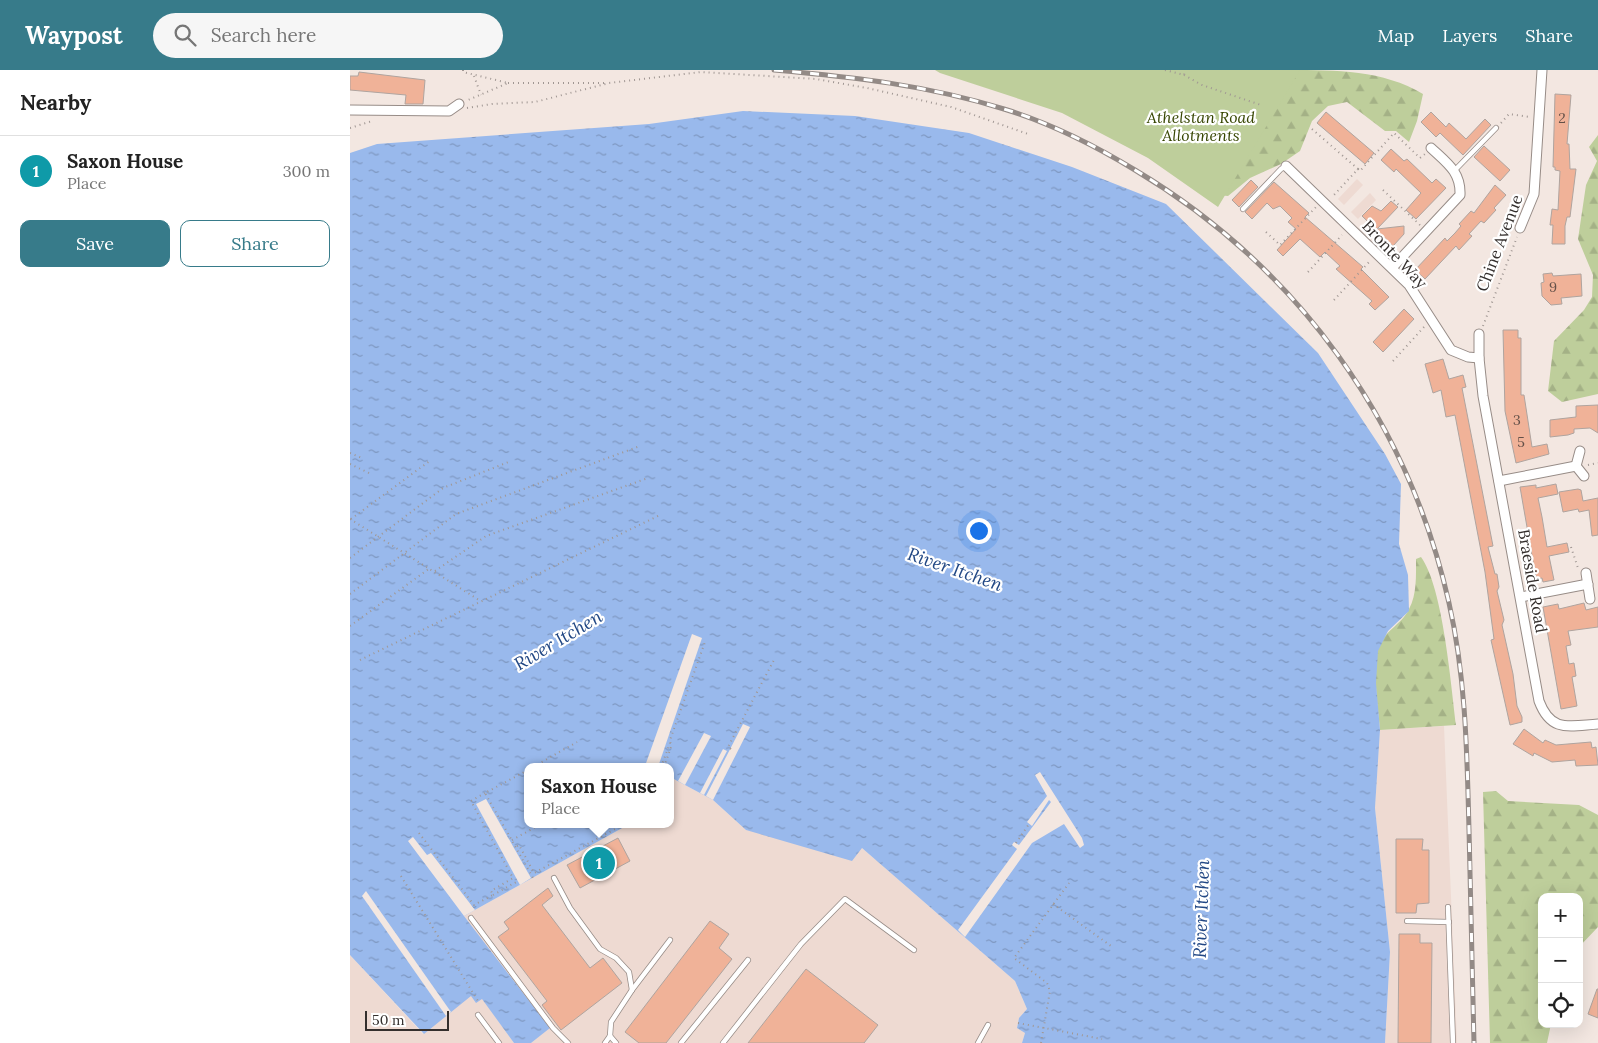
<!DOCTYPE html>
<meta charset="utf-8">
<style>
:root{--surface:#fff;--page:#f6f6f6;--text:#222;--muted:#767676;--line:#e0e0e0;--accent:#377b8a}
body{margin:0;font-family:Lora,serif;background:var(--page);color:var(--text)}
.controls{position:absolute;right:15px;bottom:15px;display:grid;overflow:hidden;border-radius:10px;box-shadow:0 5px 20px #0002}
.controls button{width:45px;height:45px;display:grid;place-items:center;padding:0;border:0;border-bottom:1px solid var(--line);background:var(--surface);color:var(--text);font:25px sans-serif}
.scale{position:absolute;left:15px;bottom:12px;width:84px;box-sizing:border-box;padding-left:5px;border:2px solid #342f2d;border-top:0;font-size:14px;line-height:18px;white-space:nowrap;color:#342f2d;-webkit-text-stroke:4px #fff;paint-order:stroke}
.you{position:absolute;left:628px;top:460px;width:18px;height:18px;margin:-12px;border:4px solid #fff;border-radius:50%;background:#1a73e8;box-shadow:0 0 0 8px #1a73e833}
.badge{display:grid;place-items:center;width:32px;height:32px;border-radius:50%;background:var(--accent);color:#fff;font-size:16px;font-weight:700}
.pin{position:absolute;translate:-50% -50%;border:2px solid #fff;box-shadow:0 1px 5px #0006}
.popup{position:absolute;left:174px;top:693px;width:150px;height:65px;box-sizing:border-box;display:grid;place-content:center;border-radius:10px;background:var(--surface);filter:drop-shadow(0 1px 4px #0005);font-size:16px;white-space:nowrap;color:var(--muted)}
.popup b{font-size:19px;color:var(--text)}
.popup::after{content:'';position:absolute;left:50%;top:100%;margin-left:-10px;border:10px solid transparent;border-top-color:var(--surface)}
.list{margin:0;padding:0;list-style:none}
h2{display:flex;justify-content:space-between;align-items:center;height:65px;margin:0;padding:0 20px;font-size:21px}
h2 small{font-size:16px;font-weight:400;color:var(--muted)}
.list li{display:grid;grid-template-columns:32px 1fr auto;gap:15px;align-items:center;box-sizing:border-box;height:70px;padding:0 20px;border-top:1px solid var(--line)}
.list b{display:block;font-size:19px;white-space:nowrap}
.list p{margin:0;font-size:16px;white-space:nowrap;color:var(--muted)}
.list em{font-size:16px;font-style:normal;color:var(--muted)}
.actions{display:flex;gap:10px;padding:15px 20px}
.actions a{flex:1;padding:11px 0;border:1px solid var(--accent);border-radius:10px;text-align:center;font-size:18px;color:var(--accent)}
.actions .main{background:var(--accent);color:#fff}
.icon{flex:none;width:28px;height:28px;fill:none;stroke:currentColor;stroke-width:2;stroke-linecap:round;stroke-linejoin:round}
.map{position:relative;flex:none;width:1248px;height:973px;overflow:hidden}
header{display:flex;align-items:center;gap:30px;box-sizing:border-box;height:70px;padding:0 25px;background:var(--accent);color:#fff}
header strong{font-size:24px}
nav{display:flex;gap:28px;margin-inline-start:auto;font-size:18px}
.search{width:350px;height:45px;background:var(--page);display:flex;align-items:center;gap:12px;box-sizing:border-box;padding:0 18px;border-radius:28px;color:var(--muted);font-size:19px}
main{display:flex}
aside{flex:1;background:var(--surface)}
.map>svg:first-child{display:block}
.built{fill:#eedad2}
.forest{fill:url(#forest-firs)}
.garden{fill:#bece9b}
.water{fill:url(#water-ripples)}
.pier{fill:#f3e7e1}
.building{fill:#f0b298;stroke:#afa49f}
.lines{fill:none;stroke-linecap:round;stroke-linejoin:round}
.lane-casing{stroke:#978c87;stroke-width:6}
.street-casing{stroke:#978c87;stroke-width:11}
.path{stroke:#a09793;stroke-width:2;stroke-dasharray:1 4;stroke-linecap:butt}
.lane{stroke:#fff;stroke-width:4.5}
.street{stroke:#fff;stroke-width:9}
.rail-casing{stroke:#938a86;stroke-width:5}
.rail{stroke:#fff;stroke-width:3;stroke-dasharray:9;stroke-linecap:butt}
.labels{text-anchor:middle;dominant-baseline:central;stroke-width:4.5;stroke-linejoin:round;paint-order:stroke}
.number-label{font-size:14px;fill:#635048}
.park-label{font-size:16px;font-style:italic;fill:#364500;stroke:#fff}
.street-label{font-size:16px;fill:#342f2d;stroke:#fff}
.water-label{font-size:18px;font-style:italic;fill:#224885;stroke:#fff}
</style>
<header>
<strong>Waypost</strong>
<div class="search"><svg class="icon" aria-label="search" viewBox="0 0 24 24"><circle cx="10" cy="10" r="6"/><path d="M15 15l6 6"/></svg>Search here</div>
<nav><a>Map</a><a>Layers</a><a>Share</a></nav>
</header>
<main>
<aside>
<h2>Nearby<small></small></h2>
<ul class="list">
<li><span class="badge" style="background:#0f9aa8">1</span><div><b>Saxon House</b><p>Place</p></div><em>300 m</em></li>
</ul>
<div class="actions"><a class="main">Save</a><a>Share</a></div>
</aside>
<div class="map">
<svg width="1248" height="973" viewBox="0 0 1248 973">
<defs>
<pattern id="forest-firs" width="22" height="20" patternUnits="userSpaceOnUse" patternTransform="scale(1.25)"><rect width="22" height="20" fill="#bece9b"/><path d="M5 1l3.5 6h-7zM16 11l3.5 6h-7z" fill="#a4b186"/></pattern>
<pattern id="water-ripples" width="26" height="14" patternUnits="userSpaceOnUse" patternTransform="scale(1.25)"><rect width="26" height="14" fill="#99b9ec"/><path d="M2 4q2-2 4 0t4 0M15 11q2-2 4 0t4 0" fill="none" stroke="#7e97c0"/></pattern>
</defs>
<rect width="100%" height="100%" fill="#f3e7e1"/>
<g class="built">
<path d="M1007,109l6,6 -19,20 -6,-6z"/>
<path d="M1020,123l6,7 -18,19 -7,-7z"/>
<path d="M1094,656l13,317h-72l5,-91 -15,-144 5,-78z"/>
<path d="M320,707l43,23 33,30 116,18 153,133 12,28 -8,9 -2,9 8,6 -3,10h-491l18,-15 -85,-112 160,-89 1,-3h45z"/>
<path d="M0,885l73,79 48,-39 11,3 32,45h-164z"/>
</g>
<g class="forest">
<path d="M939,0c47,0 94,0 134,24l-6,27 -8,21 -13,-11h-11l-38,-29 -19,4 -16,15 -12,30 -19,13 -31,14 -22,18 -11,-1z"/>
<path d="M1248,65v259l-36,8 -14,-11 6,-50 30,-31 8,-13 1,-22 -15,-36 8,-54 11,-24 -8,-14z"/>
<path d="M1071,487c22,30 30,128 35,168l-76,5c-2,-25 -7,-53 -3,-78 4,-20 25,-27 32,-43 8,-14 7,-34 7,-50z"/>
<path d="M1146,721l12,10 71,4 19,10v112l-19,20v-50h-37v127h9l-4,19h-57l-7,-251z"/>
</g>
<path class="garden" d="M585,0h365l-82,137 -70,-49 -86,-45 -122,-40z"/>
<path class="water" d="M393,41l112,5 114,17 103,34 94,37 152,149 67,101 16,30 -2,60 9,31 1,36 -21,20 -10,20 -2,32 4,47 -5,78 15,144 -5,91h-363l3,-10 -8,-5 2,-10 8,-9 -12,-28 -153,-133 -10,13 -106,-31 -33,-30 -43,-23v-10h-142v57h97l-1,3 -160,89 86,112 -19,15h-17l-32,-44 -6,4 -5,-7 -47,38 -74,-79v-802l27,-9 272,-20z"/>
<g class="pier">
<path d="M342,564l10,4 -44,129h-11l-2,-1z"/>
<path d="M393,654l7,3 -37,73 -7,-4z"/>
<path d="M354,663l7,3 -26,49 -7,-4z"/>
<path d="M373,679l4,2 -23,44 -4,-2z"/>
<path d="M690,702l42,66 2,7 -4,3 -16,-24 -32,19 -67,94 -7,-7 59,-81 -5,-4 2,-3 5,3 32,-43 -2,-2 -17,26 -5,-4 20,-26 -12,-21z"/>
<path d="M136,729l45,79 -11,7 -44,-81z"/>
<path d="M63,767l14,18 4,-2 44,57 -11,6 -56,-75z"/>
<path d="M16,821l85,121 -5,4 -84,-120z"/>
</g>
<g class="building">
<path d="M9,2l66,8 -2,24h-18l1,-9 -56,-5v-14h8z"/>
<path d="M1205,24l16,1 -4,49h2l1,25h6l-6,48h-3l-2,9v18h-13l1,-19h-3l2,-16 6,1 2,-39 -5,-1v-3h-2z"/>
<path d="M976,42l48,41 -9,11 -48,-41z"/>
<path d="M1081,42l15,15 3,-4 17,16 19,-20 6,6 -28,30 -23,-22 -4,4 -15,-15z"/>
<path d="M1134,76l26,24 -10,11 -26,-24z"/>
<path d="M1041,79l13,12 3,-2 25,24 4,-4 10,9 -30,31 -10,-9 15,-17 -25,-24 -2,3 -13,-12z"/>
<path d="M901,110l7,7 -19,20 -7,-7z"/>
<path d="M924,112l35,31 -4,4 58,50 -2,2 28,28 -14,13 -6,-6 3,-3 -36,-32 4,-3 -15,-14 -5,5 -20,-18 -17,17 -6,-6 19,-21 -8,-7 4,-4 -12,-12 -7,3 -6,-6 -15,16 -7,-7z"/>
<path d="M1145,115l11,10 -12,13 2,2 -12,13 -3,-2 -12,13 3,2 -13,14 -3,-4 -31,33 -10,-9 30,-32 2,3 8,-8 6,-7 -2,-2 12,-13 3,2z"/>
<path d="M1041,131l7,6 -21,22 27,-3v8l-11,12 -31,-30 10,-10 9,5z"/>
<path d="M1202,203l1,3 28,-2 1,22 -21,2 1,6 -11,1 -9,-9 -1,-13 3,-1 -1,-8z"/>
<path d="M1054,239l10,10 -31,33 -10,-10z"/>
<path d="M1153,260h15v8h3v57h3l8,52 15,-3 2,10 -33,9 -11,-52z"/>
<path d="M1093,289l6,20 14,-4 3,12 -4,1 31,158 -5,1 7,27h2l2,13 -2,4 7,29 -2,5 11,49 4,32 5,11v5l-12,3 -19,-85 3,-1 -9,-67 -30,-157 -9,2 -5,-27 -8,3 -8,-29z"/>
<path d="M1248,335v28l-8,-5 -16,1v4l-6,2 -18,2v-17l26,-3v-11z"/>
<path d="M1206,414l2,10 -20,4 4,19 5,30 20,-4 2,9 -20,4 5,24 -11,2 -1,-4 -5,1 -2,-6 -15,-86 16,-2v3z"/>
<path d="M1228,419l3,1 2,11 15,-3v37l-6,1 -3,-26 -10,2 -1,-3 -15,3 -4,-20z"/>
<path d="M1234,533l2,7 12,-3v20l-30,4 3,14 -5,1 3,18 5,-1 2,13 -4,1 5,29 -16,3 -18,-102 15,-3 1,5z"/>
<path d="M1174,659l19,14 2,-3 11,5 35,-3 1,6 4,-1 2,18 -22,1 -1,-6 -23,2 -18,-9 -1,3 -20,-12z"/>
<path d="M268,768l12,23 -50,27 -13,-23z"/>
<path d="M1046,769h27l-1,11h7v53l-12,1 -1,9h-20z"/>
<path d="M198,818l5,8 -11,9 48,63 13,-10 19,25 -61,47 -19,-25 5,-4 -49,-64 11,-8 -5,-7z"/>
<path d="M360,851l19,13 -10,14 13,11 -66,84h-27l-14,-11z"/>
<path d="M1049,864h21v9h12l-1,100h-33z"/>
<path d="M456,899l72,56 -14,18h-116z"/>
<path d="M1247,919h1v29l-10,-4z"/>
</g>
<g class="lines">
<g class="lane-casing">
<g id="lane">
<path d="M1105,100l41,-42"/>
<path d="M893,139l38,-40 5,-3"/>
<path d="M204,808l16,30 30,41 16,9 13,14 3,18"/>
<path d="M1098,837l5,136"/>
<path d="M121,848l82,110 15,15"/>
<path d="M1057,851l42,1"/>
<path d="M128,945l21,28"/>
<path d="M260,966l6,7"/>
<path d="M255,973l5,-7 1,-14 21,-32 38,-50"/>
<path d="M331,973l67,-83"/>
<path d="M373,973l78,-99 44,-45 69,51"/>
<path d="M628,973l10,-18"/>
</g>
</g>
<g class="street-casing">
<g id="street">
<path d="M0,40l99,1 10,-7"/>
<path d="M936,96l123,119 42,65 17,7 11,1"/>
<path d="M1170,158l14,-34 8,-124"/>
<path d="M1042,198l68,-73c1,-23 -13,-32 -29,-47"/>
<path d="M1129,264v24l4,38 56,305c12,32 30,25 59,23"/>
<path d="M1226,396l4,-15"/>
<path d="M1149,411l77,-15 8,10"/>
<path d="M1236,503l4,26"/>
<path d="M1171,527l67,-13"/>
</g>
</g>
<g class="path">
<path d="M113,0v2l45,11 -40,17"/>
<path d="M815,0l19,5 1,-5"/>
<path d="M834,5l18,10 59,20"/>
<path d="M124,6l7,19"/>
<path d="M158,13h97"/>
<path d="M117,38l25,-4 43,-2 74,-19 92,-11 115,7 51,9 84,19 77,27"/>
<path d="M1151,53l8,-9 21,3"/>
<path d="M0,58l22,-7"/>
<path d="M962,59l46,40 -25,27"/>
<path d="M1008,99l2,2 34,-38 26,25 5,-4"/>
<path d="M1033,120l37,35"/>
<path d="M916,162l14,13 36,-38"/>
<path d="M958,202l34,-37"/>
<path d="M984,230l36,-39"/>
<path d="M1133,256l34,-89"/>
<path d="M1043,291l31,-34"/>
<path d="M0,383l12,5"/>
<path d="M0,394l19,9"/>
<path d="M1238,395l10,-2"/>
<path d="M0,449l129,81"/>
<path d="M1,449l80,-59"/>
<path d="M1221,477l7,21"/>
<path d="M0,488l93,-70 68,-27"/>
<path d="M85,501l51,-35 162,-58"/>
<path d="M0,524l106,-80 184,-68"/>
<path d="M0,556l80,-58"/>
<path d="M10,590l300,-145"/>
<path d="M381,679l-3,-2 47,-89"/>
<path d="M183,697l44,-25"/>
<path d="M311,697l9,-24"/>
<path d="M314,697l7,-20 -1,-7 35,-98"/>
<path d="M178,700l-43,23 48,85"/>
<path d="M69,763l55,72 19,-10 -2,-4 22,-13 -42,-77 14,-8"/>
<path d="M162,770l29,-16"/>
<path d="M666,773l13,-19"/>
<path d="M167,776l2,-1 15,28 85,-46"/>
<path d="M51,806l77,125"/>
<path d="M143,825l25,-14"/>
<path d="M703,834l58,42"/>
<path d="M668,953l84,16"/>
<path d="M691,973l9,-52 -3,-8 -33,-25 55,-75"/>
</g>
<use href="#lane" class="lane"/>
<use href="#street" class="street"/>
<g class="rail-casing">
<path id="rail" d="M424,0c80,7 152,15 230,39 46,14 90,36 131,61 161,96 273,250 314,433 17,75 18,151 20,227 2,71 3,142 5,213"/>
</g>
<use href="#rail" class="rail"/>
</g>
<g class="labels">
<g class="number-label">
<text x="1212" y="48">2</text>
<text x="1203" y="217">9</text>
<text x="1167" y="350">3</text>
<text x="1171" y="372">5</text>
</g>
<g class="park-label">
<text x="851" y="47">Athelstan Road<tspan x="851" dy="18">Allotments</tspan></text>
</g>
<g class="street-label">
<text transform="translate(1149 173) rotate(-69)">Chine Avenue</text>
<text transform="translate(1045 184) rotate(47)">Bronte Way</text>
<text transform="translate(1183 511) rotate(80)">Braeside Road</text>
</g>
<g class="water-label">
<text transform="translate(605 499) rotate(19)">River Itchen</text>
<text transform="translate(208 570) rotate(-31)">River Itchen</text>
<text transform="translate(851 839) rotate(-88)">River Itchen</text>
</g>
</g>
</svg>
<div class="controls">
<button>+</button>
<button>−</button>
<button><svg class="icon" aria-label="locate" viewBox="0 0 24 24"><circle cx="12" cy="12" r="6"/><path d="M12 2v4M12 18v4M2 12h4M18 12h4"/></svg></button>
</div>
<div class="scale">50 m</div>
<div class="you"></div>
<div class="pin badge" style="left:249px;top:793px;background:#0f9aa8">1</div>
<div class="popup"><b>Saxon House</b>Place</div>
</div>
</main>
